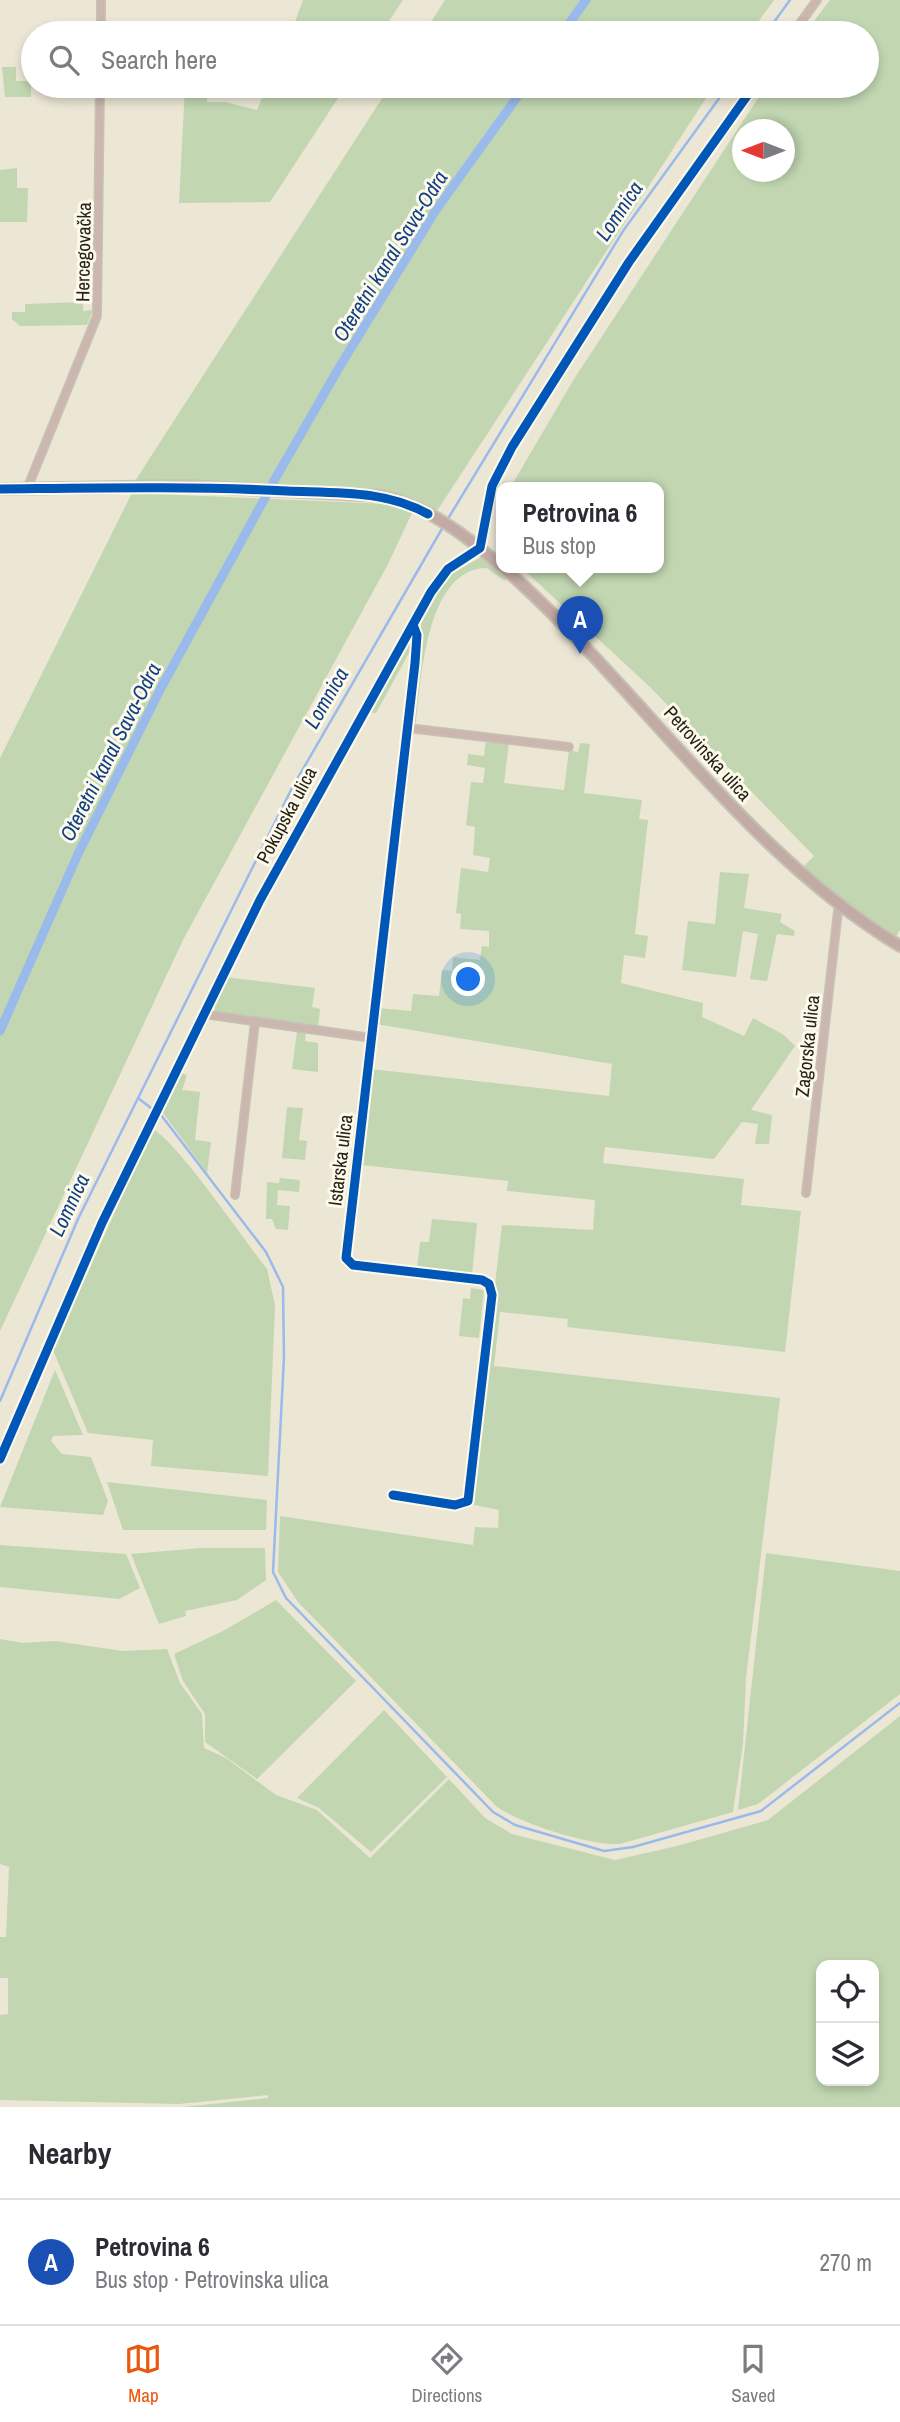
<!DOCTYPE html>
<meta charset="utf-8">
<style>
:root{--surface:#fff;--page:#f7f7f7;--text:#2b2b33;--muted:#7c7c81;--line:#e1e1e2;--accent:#ea580c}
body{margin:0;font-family:"Archivo Narrow",sans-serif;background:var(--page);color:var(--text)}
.controls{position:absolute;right:21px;bottom:21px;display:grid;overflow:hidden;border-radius:14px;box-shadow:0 4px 10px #0003}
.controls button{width:63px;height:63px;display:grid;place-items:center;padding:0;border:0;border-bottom:2px solid var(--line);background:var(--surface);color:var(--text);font:35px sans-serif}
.compass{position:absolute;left:732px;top:119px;width:63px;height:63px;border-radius:50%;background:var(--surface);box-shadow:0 4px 10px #0003;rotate:270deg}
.you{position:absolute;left:469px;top:980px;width:24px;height:24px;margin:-18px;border:5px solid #fff;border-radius:50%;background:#1a73e8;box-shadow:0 0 0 10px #1a73e833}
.badge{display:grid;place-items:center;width:46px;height:46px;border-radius:50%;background:var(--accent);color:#fff;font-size:23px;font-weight:700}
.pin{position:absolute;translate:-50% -58px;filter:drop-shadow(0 2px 4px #0008)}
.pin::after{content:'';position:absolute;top:37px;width:24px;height:21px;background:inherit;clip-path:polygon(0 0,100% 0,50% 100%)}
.popup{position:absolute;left:496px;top:482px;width:168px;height:91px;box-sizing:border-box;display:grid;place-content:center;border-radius:14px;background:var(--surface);filter:drop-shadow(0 2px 5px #0005);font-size:23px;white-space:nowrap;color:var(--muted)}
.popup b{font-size:26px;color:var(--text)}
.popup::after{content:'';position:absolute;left:50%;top:100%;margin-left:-14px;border:14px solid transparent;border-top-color:var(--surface)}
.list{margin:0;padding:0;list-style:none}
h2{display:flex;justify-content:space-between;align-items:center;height:91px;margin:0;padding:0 28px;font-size:30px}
h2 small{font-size:23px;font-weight:400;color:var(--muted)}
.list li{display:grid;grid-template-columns:46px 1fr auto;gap:21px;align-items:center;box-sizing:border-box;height:126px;padding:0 28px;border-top:2px solid var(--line)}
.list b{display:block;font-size:26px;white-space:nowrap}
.list p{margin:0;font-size:23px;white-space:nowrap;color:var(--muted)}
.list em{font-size:23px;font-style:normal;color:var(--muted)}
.icon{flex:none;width:38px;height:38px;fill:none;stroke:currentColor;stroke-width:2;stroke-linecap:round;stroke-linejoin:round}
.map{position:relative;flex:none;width:900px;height:2107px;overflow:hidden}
.search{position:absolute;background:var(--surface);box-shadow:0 4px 10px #0003;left:21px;right:21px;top:21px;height:77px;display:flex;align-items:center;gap:18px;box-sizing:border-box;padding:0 24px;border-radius:38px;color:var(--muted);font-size:26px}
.sheet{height:217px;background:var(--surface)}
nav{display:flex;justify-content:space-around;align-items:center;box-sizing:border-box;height:98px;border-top:2px solid var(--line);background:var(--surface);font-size:19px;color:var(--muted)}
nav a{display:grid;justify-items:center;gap:4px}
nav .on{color:var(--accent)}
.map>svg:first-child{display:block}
.green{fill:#c1d6b1;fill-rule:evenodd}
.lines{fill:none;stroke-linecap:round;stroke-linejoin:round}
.stream{stroke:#99baeb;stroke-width:2.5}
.canal{stroke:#99baeb;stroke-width:9}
.street-casing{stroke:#c7c3b4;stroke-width:10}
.secondary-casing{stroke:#c7c3b4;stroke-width:14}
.street{stroke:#cbb6b0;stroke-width:7}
.secondary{stroke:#c2aaa5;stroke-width:10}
.cycleway-casing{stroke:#fdfaec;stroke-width:13}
.cycleway{stroke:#0057b8;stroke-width:9}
.labels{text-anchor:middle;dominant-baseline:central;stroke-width:6;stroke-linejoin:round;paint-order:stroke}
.street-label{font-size:19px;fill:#272317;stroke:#fdfaec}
.water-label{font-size:21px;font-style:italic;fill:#124084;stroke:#fdfaec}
</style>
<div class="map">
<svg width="900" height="2107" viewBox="0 0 900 2107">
<rect width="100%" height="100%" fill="#ece7d5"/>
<g class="green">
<path d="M303,0h100l-22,33h-90z"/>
<path d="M445,0h329l-24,33h-326z"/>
<path d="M830,0h70v930l-5,8 -93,-70 12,-12 -163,-168 -129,-120h137v-80h-149l64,-109 192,-293h101v-53h-62zM743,130h42v42h-42z"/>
<path d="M2,67h14v14h15v16h-26z"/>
<path d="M185,86h23l-1,16h18l32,8 10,-24h79l-76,116 -91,1z"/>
<path d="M390,86h324l-279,428 -21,-15 -26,-8 -253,-10z"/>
<path d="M17,168v20h11l-1,34h-27v-52z"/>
<path d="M83,302v9l10,-1 -6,15 -67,1 -8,-7v-7h13v-8z"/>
<path d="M132,493l256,11 24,9 -24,51 -205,376 -183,391v-573z"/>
<path d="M483,556l23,19 -1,6 -18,-13c-61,0 -66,111 -71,155l-5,-1 11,-104 23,-41z"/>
<path d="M413,637l1,7 -38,69 -9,-1 42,-74z"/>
<path d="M486,740l23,2 -5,41 60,7 5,-40 9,2 2,-9 10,1 -6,49 58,7 -3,19 9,1 -13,114 13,2 -3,22 -21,-3 -3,28 82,20 -1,14 42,19 9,-18 31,17 11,11 -44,64 21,5 -3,29h-14l3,-20 -16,-2 -28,37 -109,-12 -2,16 141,16 -3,26 60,6 -16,141 -218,-25 1,-8 -68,-7 -6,54 286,32 -34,280 -3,66 -10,68 -113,32c-28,2 -102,-21 -124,-38l-198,-204 -20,-30 2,-56 193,29 2,-18 23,1 1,-18 -30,-6 33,-279 91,5 2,-30 -88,-9 1,-10 -147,-16 10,-96 238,27 3,-32 -236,-40 2,-16 33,3 2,-17 26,2 3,-26 10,1 1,-14 27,3 2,-14 7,1v-16l-29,-2 1,-15 -5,-1 5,-45 27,4 2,-14 -17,-3 2,-28 -9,-2 5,-43 12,1 2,-15 -18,-3 1,-11 16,2z"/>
<path d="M720,872l29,2 -5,34 38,6 -2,8 15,9 -1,5 -17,-2 -10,47 -17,-2 8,-45 -15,-3 -7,46 -54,-7 6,-49 27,3z"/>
<path d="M225,977l90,11 -3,19 8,2 -2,19 -102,-15 -3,-10z"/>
<path d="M297,1031l9,1 -1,9 13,2v29l-26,-3z"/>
<path d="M179,1072l8,3 -5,15 18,2 -5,48 16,2 -4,31 -46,-63z"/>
<path d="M287,1107l16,1 -4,32 8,1 -2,19 -23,-2z"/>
<path d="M152,1129c22,8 96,116 115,140l8,36 -7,171 -117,-10 2,-26 -65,-7 -35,-83z"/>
<path d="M280,1178l20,2 -1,12 -21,-2 -1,15 13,1 -2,24 -12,-1 -4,-10h-6l1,-37 12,1z"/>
<path d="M432,1219l45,4 -5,52 -55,-5 3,-28h9z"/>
<path d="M471,1288l13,2 -5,48 -20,-2 4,-38 7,1z"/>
<path d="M55,1370l28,65 -30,1 -2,5 11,13 29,3 17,44 -5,14 -103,-8z"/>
<path d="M107,1482l160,18 -1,30h-143z"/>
<path d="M0,1545l126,9 14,34 -21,11 -119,-12z"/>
<path d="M201,1548h64l1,32 -29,20 -52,11 1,5 -27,8 -28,-70z"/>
<path d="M766,1553l134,18v123l-142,110 -20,6z"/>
<path d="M276,1600l80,81 -99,98 -52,-37v-28l-22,-33 -9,-27 51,-24z"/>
<path d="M0,1639l23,4 32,-2 68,10 44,-2 13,34 22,31 2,34 22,10 50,37 41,15 53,48 79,-79 36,39 27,16 103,26 62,-14 91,-26 132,-104v391h-717l85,-9v-3l-89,9 -179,-4v-85l8,-1v-36h-8v-41h6l3,-70 -9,-3zM821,1965h53v116h-53z"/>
<path d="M384,1710l63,67 -76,75 -52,-44 -22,-10z"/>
</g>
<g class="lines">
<g class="stream">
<path d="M766,33l24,-33"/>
<path d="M446,522l177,-291 105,-145"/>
<path d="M138,1098l13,10"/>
<path d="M161,1115l105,137 17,35 1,70 -11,215 13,26 207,214 22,13 89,26 29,-4 128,-36 139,-108"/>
<path d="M0,1401l78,-182 214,-431 151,-261"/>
</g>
<g class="canal">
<path d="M562,33l24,-33"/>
<path d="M271,486l69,-120 96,-156 89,-124"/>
<path d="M0,1031l78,-177 83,-166 105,-192"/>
</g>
<g class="street-casing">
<g id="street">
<path d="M101,33v-33"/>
<path d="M793,33l24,-33"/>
<path d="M27,489l70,-173 3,-230"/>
<path d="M408,728l161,19"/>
<path d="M204,1014l168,24"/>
<path d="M806,1193l33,-291"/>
<path d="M235,1195l20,-173"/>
<path d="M0,1459l102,-236 158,-323 171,-308 17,-23 32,-21 12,-62 20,-39 117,-185 125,-176"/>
<path d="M393,1495l62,10 13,-4 24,-206 -3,-11 -7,-4 -129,-15 -7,-7 69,-595 2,-28 -4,-10"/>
</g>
</g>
<g class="secondary-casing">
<g id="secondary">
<path d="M0,489l185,-3 196,10c45,9 86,40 120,70"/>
<path d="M504,568c137,121 238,282 396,378"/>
</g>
</g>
<use href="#street" class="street"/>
<use href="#secondary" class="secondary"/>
<g class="cycleway-casing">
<g id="cycleway">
<path d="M0,489c96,-1 191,-3 287,2 48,2 98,-1 141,23"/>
<path d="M0,1459l102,-236 158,-323 171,-308 17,-23 32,-21 12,-62 20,-39 117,-185 125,-176"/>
<path d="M393,1495l62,10 13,-4 24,-206 -3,-11 -7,-4 -129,-15 -7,-7 69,-595 2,-28 -4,-10"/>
</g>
</g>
<use href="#cycleway" class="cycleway"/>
</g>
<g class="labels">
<g class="street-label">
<text transform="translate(83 252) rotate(-89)">Hercegovačka</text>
<text transform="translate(708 753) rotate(48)">Petrovinska ulica</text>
<text transform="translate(286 815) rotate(-62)">Pokupska ulica</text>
<text transform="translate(807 1046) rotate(-84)">Zagorska ulica</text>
<text transform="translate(340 1160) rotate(-83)">Istarska ulica</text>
</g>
<g class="water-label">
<text transform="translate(619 211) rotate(-56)">Lomnica</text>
<text transform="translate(390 256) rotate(-58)">Oteretni kanal Sava-Odra</text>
<text transform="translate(326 698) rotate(-60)">Lomnica</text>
<text transform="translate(110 752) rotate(-63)">Oteretni kanal Sava-Odra</text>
<text transform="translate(69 1205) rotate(-65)">Lomnica</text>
</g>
</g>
</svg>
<div class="controls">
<button><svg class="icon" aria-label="locate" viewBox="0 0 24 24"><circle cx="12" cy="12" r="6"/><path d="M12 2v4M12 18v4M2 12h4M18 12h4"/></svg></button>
<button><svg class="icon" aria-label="layers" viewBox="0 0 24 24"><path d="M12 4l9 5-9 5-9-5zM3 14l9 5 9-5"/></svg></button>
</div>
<svg class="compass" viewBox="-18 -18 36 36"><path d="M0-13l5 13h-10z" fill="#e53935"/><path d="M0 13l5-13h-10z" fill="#7c7c81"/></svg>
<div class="you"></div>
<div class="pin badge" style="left:580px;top:654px;background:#1a4fb4">A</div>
<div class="popup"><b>Petrovina 6</b>Bus stop</div>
<div class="search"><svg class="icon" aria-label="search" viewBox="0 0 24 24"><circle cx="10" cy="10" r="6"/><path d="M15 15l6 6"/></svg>Search here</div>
</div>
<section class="sheet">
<h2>Nearby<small></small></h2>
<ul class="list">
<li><span class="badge" style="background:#1a4fb4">A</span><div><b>Petrovina 6</b><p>Bus stop · Petrovinska ulica</p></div><em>270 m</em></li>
</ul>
</section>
<nav>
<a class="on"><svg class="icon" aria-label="map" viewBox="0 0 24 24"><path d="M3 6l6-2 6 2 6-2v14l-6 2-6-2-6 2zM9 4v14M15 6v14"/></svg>Map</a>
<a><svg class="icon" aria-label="directions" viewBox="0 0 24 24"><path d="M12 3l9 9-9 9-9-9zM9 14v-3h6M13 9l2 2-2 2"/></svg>Directions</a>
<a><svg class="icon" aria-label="saved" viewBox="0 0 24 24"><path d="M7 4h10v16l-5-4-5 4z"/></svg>Saved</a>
</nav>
